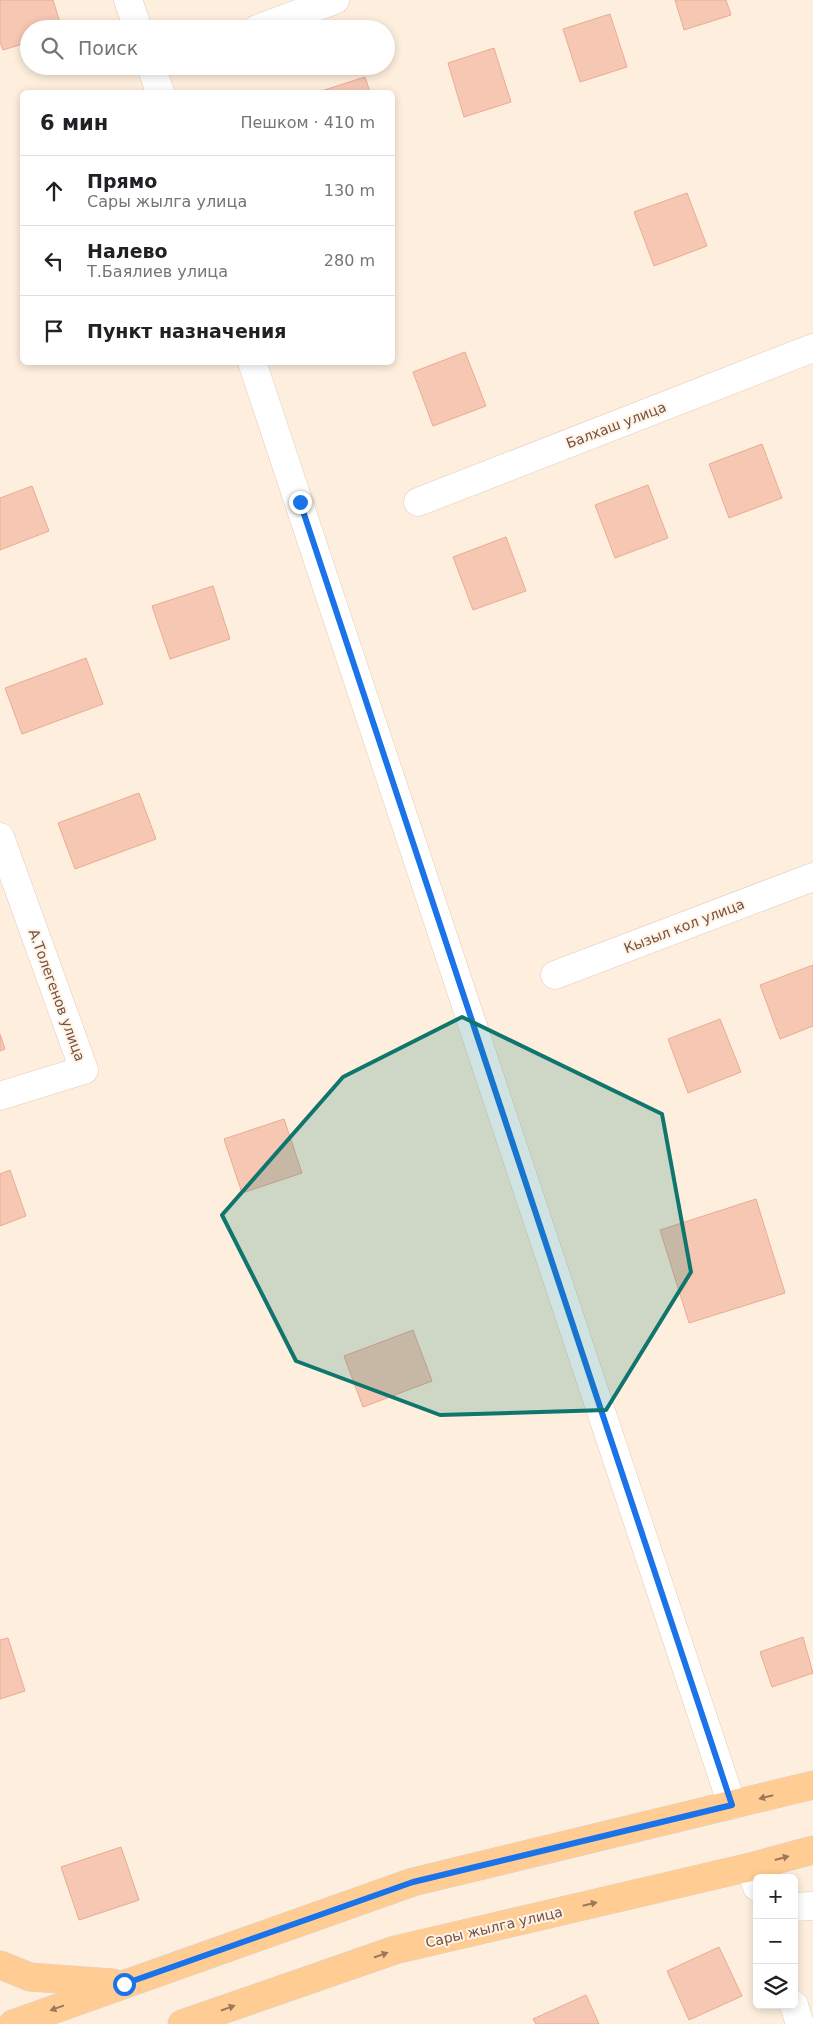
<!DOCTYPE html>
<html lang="ru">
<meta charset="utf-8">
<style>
:root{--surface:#fff;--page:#f2f2f2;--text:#202124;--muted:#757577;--line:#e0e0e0}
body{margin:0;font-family:"DejaVu Sans",sans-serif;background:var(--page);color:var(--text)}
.controls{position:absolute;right:15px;bottom:15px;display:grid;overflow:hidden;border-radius:8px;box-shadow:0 2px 8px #0003}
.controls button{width:45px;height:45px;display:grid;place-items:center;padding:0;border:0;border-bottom:1px solid var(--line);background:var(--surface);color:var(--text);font:25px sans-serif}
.stop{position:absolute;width:15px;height:15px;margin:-11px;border:4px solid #1a73e8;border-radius:50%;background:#fff}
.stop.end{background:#1a73e8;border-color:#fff;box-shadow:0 1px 5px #0008}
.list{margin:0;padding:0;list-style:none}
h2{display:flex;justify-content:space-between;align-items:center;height:65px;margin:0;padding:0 20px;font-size:21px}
h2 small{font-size:16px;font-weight:400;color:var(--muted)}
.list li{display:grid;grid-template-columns:32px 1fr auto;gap:15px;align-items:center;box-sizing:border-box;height:70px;padding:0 20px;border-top:1px solid var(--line)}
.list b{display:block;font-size:19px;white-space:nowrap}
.list p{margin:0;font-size:16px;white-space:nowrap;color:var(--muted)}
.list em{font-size:16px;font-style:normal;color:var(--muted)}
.icon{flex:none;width:28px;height:28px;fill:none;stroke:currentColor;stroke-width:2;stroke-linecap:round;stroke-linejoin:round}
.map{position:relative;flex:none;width:813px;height:2024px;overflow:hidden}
.search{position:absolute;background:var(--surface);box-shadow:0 2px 8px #0003;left:20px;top:20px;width:375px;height:55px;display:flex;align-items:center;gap:12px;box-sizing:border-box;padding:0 18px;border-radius:28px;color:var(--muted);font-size:19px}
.panel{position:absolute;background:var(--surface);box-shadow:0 2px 8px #0003;left:20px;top:90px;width:375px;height:275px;border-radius:8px}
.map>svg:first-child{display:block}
.building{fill:#f6c7b3;stroke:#eaab92}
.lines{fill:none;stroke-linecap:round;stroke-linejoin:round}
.minor-casing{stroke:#e4cbbc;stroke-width:29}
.major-casing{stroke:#dbd2ce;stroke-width:29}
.minor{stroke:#fff;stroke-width:28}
.major{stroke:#ffcd93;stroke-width:28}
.oneway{fill:#9e765c}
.route{stroke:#1a73e8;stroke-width:6}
.marked{fill:#0f766e;fill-opacity:0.2;stroke:#0f766e;stroke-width:4;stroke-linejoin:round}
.labels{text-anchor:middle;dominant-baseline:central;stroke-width:4;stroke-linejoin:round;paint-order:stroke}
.street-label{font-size:14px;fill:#755144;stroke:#fff3e5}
</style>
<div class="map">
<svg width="813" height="2024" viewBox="0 0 813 2024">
<rect width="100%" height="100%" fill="#feeedd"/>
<g class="building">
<path d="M0,0h53l9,29h-33v13l-26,8 -3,-8z"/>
<path d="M675,0h51l5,15 -47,15z"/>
<path d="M610,14l17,53 -47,15 -17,-53z"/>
<path d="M494,48l17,54 -47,15 -16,-54z"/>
<path d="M365,77l5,15h-52z"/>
<path d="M687,193l20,53 -53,20 -20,-54z"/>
<path d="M465,352l21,54 -53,20 -20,-54z"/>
<path d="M762,444l20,54 -53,20 -20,-54z"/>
<path d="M648,485l20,53 -53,20 -20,-53z"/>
<path d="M32,486l17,45 -49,19v-52z"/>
<path d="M506,537l20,54 -53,19 -20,-53z"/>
<path d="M213,586l17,53 -60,20 -18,-53z"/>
<path d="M86,658l17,46 -81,30 -17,-46z"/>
<path d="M139,793l17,46 -81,30 -17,-46z"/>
<path d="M813,965v61l-33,13 -20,-54z"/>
<path d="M720,1019l21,53 -53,21 -20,-54z"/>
<path d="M0,1034l5,15 -5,2z"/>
<path d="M284,1119l18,54 -60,20 -18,-54z"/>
<path d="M10,1170l16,46 -26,10v-52z"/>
<path d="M756,1199l29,94 -96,30 -29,-93z"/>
<path d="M413,1330l19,51 -69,26 -19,-51z"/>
<path d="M803,1637l10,36 -41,14 -12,-35z"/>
<path d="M8,1638l17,53 -25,8v-59z"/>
<path d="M121,1847l18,53 -60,20 -18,-53z"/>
<path d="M719,1947l23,49 -53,24 -22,-49z"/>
<path d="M586,1995l13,29h-63l-3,-5z"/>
</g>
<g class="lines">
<g class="minor-casing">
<g id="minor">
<path d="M128,0l10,29"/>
<path d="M257,29l78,-29"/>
<path d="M151,66l9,26"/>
<path d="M252,362l480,1443"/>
<path d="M418,502l395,-154"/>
<path d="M0,837l84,233 -84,26"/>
<path d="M555,975l258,-98"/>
<path d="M750,1867l7,20"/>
<path d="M794,1907l19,-1"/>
<path d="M794,2005l6,19"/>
</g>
</g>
<g class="major-casing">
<g id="major">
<path d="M0,1965l30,12 83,6"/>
<path d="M13,2024l400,-142 400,-97"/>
<path d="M182,2024l213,-74 355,-83 63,-17"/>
</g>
</g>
<use href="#minor" class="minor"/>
<use href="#major" class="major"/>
</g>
<defs><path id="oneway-solid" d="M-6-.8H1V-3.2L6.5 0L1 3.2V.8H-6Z" transform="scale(1.25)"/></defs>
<g class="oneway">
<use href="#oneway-solid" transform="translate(766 1797) rotate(166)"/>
<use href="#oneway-solid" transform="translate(782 1858) rotate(-15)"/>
<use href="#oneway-solid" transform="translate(590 1904) rotate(-13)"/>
<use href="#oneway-solid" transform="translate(381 1955) rotate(-19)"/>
<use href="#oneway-solid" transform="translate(57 2008) rotate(160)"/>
<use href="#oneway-solid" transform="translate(228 2008) rotate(-19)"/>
</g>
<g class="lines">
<path class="route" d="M124,1984l289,-102 319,-77 -432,-1303"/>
</g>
<path class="marked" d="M462,1017l200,97 29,158 -85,138 -166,5 -144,-54 -74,-146 121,-138z"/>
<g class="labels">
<g class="street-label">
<text transform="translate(616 425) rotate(-21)">Балхаш улица</text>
<text transform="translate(684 926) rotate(-21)">Кызыл кол улица</text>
<text transform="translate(57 995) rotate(70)">А.Толегенов улица</text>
<text transform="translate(494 1927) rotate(-13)">Сары жылга улица</text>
</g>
</g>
</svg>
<div class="controls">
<button>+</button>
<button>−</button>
<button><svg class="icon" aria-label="layers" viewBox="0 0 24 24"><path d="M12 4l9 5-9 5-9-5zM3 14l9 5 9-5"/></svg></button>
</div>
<div class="stop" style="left:124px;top:1984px"></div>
<div class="stop end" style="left:300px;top:502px"></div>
<div class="search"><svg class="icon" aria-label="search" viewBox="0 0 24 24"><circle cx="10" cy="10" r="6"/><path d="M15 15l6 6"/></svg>Поиск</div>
<section class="panel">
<h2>6 мин<small>Пешком · 410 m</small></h2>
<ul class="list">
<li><svg class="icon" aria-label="ahead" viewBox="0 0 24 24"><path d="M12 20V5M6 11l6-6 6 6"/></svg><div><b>Прямо</b><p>Сары жылга улица</p></div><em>130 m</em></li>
<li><svg class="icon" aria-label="left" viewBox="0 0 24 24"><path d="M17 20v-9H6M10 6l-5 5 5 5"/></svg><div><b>Налево</b><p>Т.Баялиев улица</p></div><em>280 m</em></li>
<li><svg class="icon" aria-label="arrive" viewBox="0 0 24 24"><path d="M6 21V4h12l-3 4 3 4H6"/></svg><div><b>Пункт назначения</b></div></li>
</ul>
</section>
</div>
